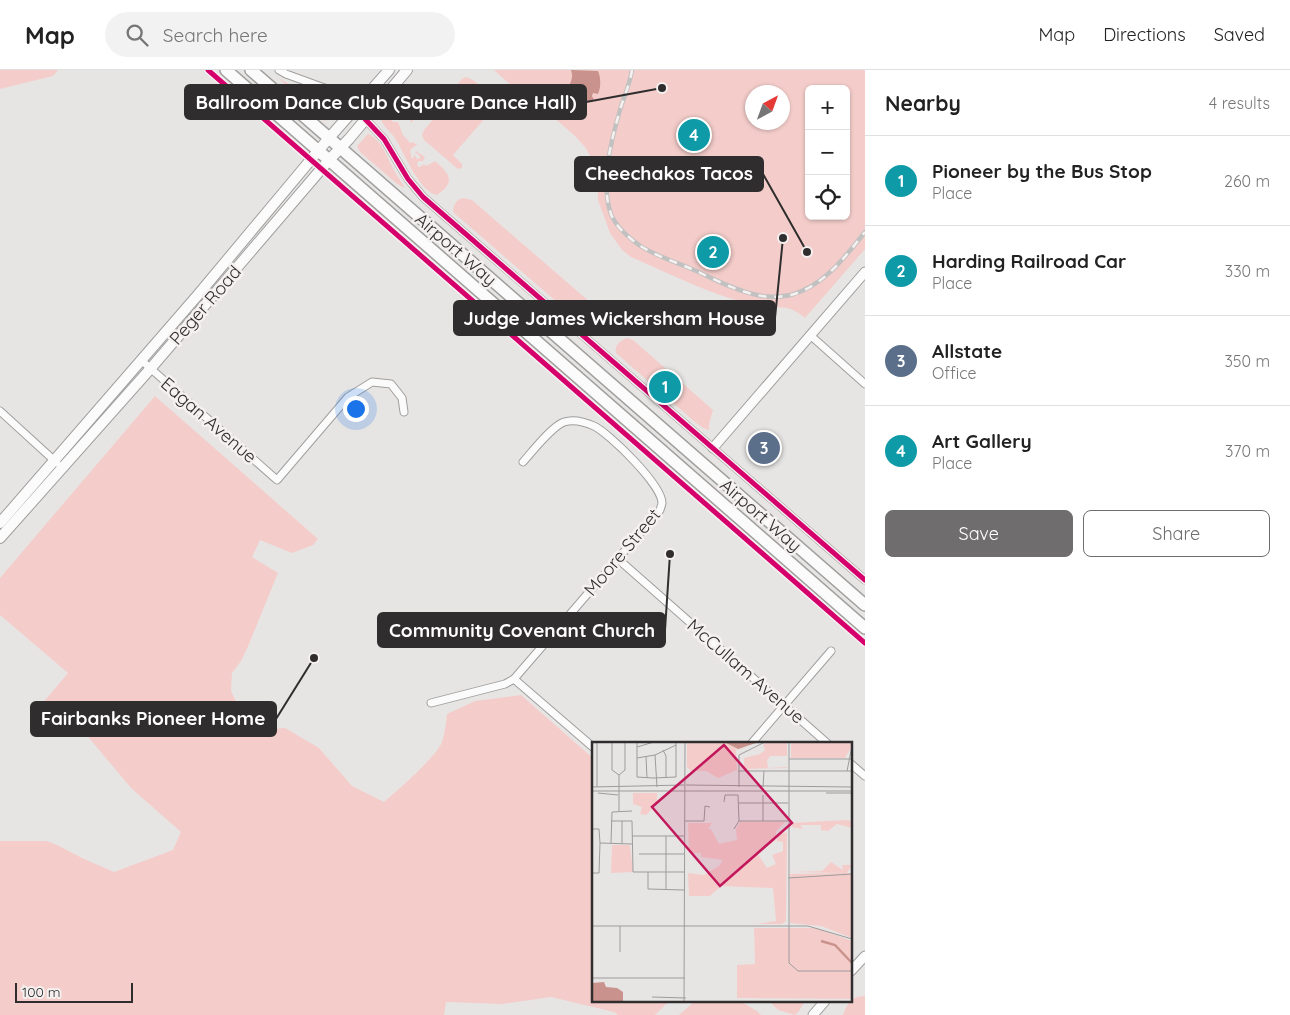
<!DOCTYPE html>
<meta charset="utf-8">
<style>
:root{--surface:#fff;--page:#f2f2f2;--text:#222;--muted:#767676;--line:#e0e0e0;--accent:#6f6d6d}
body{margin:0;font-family:Quicksand,sans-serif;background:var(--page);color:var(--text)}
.controls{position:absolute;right:15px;top:15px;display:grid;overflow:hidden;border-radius:8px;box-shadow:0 1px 4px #0004}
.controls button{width:45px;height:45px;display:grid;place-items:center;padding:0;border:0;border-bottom:1px solid var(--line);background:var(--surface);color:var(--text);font:25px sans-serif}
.compass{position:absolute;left:745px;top:15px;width:45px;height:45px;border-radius:50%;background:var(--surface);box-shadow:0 1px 4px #0004;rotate:41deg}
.scale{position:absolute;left:15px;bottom:12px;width:118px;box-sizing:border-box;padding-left:5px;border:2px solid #2f2d2d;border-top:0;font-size:14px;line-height:18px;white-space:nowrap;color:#2f2d2d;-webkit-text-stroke:4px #f5f1f0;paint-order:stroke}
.you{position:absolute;left:355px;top:338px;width:18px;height:18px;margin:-12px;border:4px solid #fff;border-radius:50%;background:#1a73e8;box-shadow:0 0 0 8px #1a73e833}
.badge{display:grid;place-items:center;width:32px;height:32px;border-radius:50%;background:var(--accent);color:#fff;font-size:16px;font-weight:700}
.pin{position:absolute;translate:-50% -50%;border:2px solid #fff;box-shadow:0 1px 5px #0006}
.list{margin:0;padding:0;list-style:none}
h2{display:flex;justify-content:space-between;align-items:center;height:65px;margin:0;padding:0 20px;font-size:21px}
h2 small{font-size:16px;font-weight:400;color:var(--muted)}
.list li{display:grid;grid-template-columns:32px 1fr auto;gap:15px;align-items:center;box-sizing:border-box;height:90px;padding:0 20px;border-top:1px solid var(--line)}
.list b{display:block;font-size:19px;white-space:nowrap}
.list p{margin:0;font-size:16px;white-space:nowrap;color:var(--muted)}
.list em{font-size:16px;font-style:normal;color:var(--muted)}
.actions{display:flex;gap:10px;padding:15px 20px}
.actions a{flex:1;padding:11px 0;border:1px solid var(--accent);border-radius:8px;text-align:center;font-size:18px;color:var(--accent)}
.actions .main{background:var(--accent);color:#fff}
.icon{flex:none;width:28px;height:28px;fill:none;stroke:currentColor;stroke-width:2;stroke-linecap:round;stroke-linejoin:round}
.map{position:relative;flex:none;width:865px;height:945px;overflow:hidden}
header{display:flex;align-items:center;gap:30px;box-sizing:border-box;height:70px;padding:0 25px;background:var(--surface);border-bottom:1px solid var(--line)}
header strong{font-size:24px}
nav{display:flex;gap:28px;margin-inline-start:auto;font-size:18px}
.search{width:350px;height:45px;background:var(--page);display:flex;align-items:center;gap:12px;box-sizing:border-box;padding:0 18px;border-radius:28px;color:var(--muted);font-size:19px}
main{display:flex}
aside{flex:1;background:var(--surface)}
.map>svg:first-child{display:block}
.green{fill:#f4cdca;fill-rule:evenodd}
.water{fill:#ca928c}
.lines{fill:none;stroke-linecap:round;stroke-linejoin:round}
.minor-casing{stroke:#a09f9e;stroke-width:9}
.tertiary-casing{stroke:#a09f9e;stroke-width:11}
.secondary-casing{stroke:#a09f9e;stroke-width:12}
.primary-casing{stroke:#a09f9e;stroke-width:14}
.minor{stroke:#fbfbfb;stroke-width:7}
.tertiary{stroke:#fbfbfb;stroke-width:9}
.secondary{stroke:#fbfbfb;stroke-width:10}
.primary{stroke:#fbfbfb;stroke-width:11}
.rail-casing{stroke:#c2c1c1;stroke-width:4.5}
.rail{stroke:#f5f1f0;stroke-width:2.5;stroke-dasharray:8;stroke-linecap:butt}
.cycleway-casing{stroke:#f5f1f0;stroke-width:8}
.cycleway{stroke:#d6006c;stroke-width:5}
.labels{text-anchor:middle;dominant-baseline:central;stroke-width:5;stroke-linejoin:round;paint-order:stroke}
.street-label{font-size:18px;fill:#2f2d2d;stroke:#f5f1f0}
.inset-river{fill:none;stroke:#ca928c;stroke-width:2.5}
.inset-road{fill:none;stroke:#9d9b9b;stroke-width:1}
.view{fill:#c2185b;fill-opacity:0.15;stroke:#c2185b;stroke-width:2.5}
.inset-edge{fill:none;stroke:#2f2d2d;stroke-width:2.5}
.leader{fill:none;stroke:#2f2d2d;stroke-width:2}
.callout-dot{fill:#2f2d2d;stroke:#f5f1f0;stroke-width:2}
.callout{fill:#2f2d2d;stroke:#2f2d2d;stroke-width:2}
.callout-label{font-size:19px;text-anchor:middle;font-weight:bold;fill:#fff}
</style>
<header>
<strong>Map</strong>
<div class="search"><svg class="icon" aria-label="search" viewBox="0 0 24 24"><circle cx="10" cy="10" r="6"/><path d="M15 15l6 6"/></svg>Search here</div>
<nav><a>Map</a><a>Directions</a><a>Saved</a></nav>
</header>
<main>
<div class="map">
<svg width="865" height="945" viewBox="0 0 865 945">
<rect width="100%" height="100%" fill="#e7e5e4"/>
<g class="green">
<path d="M0,0h58l-5,6 -53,13z"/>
<path d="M494,0h371v179l-60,69c-17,-15 -25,-9 -44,-12 -45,-8 -88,-31 -130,-49l-9,-7 -12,-17 -12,-33 -1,-23 -2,-8 -6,-15 -4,-7 -10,-11 -38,-33 -14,-7zM809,19h37v127h-37zM752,22h30v30h-30z"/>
<path d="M466,7l7,3 23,19 2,4 -45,52 9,9v4l-4,1 -34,-29 -2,-5 2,-5 24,-28 6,-14 8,-9z"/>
<path d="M278,8l9,5 21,8v-1c11,3 19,6 27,14v2l-10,15 -4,-2 -2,-5z"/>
<path d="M401,18l4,2 -6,11 -2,16h-4l-1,3 1,2h5l5,13 7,8 3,-1 4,3 -5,3 -2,3 2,8 2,-2v-3l3,5 3,-1v-2l-5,-4 1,-1 9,6 -2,4h-4l-2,2 1,4h2l4,-3 2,2 9,-5c15,13 21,21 2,34 -18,-3 -33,-43 -42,-57 -5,-7 -14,-13 -15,-22l-1,-1 1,-3z"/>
<path d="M417,25l15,3 -21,25c-3,-10 -2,-21 6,-28z"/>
<path d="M368,64c13,5 18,21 24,32 3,7 8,14 12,20v2l-8,-5 -36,-31 -3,-6z"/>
<path d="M463,128l9,2 134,116c5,9 2,14 -6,20l-5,-1 -141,-122 -1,-3c1,-6 4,-11 10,-12z"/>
<path d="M627,268l6,2 80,70 -4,14v6l-6,-2 -8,-6 -79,-69c-2,-7 4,-13 11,-15z"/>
<path d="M155,326l163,143 -5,6 -21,8 -32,-13 -8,17 26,16 -29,71 -8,17 -9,12 -1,18 13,27 24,11 17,-1 34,20 33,38 32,16c14,-12 52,-45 58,-60 3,-9 4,-19 5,-28l28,-13 46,-6 73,64v242h75l-14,14h-37l-4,-3 -63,-15 -49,7 -56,-2 -2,13h-444v-174h47l10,4 25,13 32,14 59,-22 8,-18 -50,-44 -57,-68 -33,-15 27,-32 -68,-58v-37z"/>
<path d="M865,926v19h-22c4,-12 9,-19 22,-19z"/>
<path d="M695,931h45l17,10 4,4h-82z"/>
<path d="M769,931h36l-6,10 -4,4 -17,-5z"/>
</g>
<path class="water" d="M571,0l27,1c3,7 3,16 0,23l-5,-1 -1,3 2,4 -7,2 -20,-5 -2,-5c5,-7 9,-14 6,-22z"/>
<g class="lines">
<g class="minor-casing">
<g id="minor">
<path d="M279,0l7,4 44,16 25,19"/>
<path d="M365,49l19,20 24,40 15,18 442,383"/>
<path d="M810,265l55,49"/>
<path d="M141,290l136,120 71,-83 24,-15 19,2 11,14 2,14"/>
<path d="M0,341l57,52"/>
<path d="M618,489l210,185"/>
<path d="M514,609l146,-169c0,-1 2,-5 2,-7 0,-18 -52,-69 -68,-77 -9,-4 -21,-7 -30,-4 -13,5 -32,30 -41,40"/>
<path d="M431,633l74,-19 9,-5 80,69"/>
<path d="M751,674l80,-93"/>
<path d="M851,694l14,12"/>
</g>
</g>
<g class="tertiary-casing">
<g id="tertiary">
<path d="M713,378l152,-176"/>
<path d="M851,901l14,-15"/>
<path d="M813,945l12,-14"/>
</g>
</g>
<g class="secondary-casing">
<g id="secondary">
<path d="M0,453l197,-227 132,-158 60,-68"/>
<path d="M0,468l151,-170 178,-208 20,-21 58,-69"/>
</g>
</g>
<g class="primary-casing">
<g id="primary">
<path d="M226,0l639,558"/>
<path d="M251,0l614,535"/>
</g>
</g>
<use href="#minor" class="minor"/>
<use href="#tertiary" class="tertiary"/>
<use href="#secondary" class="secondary"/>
<use href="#primary" class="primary"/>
<g class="rail-casing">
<path id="rail" d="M632,0c-2,14 -8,26 -12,40 -9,31 -20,73 -9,104 5,13 17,23 28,31 16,11 37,17 55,25 20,9 42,21 63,25 11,3 23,2 34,0 33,-9 54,-38 74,-63"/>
</g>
<use href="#rail" class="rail"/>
<g class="cycleway-casing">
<g id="cycleway">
<path d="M208,0l657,573"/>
<path d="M365,49l19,20 24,40 15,18 442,383"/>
</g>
</g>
<use href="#cycleway" class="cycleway"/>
</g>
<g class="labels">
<g class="street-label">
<text transform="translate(456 179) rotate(41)">Airport Way</text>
<text transform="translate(205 235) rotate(-49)">Peger Road</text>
<text transform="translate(209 350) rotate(41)">Eagan Avenue</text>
<text transform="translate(761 445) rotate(41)">Airport Way</text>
<text transform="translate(622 482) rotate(-50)">Moore Street</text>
<text transform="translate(746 601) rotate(41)">McCullam Avenue</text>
</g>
</g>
<g transform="translate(592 672)">
<rect width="260" height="260" fill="#e7e5e4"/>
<path d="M95,0h37l13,7 3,-1 8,-1 -12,3 1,20 -19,8 -12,-7h-15l-4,-4zM175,0h20v14h-17l-3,5 1,7 19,-1v1l-43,1v-11l16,-4 5,-4 -2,-5zM199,0h61v4l-7,12h-54zM41,51h24v11l-11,11 -6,-1 2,-7 -9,-3zM255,78l5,1v7l-15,-4 -9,7 -7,-1v-5h-21l3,4 -11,-2 -2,-4zM148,80h45l-9,9 -1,10 -18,12 10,15 9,-4 -4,-9 11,-4v-9l-6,-1v-6l10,-3 -1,89 -4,3h-25l19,-3 -3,-33 -52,-2 -11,10h-21l-1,-23 16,2 15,-9 4,-6 -22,-3v-4h-12l-1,-30h24l-4,6h3l8,15 18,-4 -1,-11zM20,103h18l3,27 -22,1zM239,120l12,8 -1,-5h10l-5,8h5v65l-31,-12 -31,-3v-49l53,-1 -51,-1 30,-1zM162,186h62l36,13v58l-115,-1v-33l18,-1z" fill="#f4cdca"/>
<path d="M132,0l20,1 15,-1 -21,7zM12,240l2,5 11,1 6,4v10h-31v-19z" fill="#ca928c"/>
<path class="inset-river" d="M229,199l14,4 17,18"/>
<path class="inset-road" d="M5,0v45M20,0v28l7,5M45,0v35l16,1 23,-1v-35M197,0v221l9,8h54M45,5l17,-5M71,8l3,6v22M63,13l2,32M54,15l1,21M45,16l18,-3 21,-10M197,17h63M146,29h114M255,29l5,-25M27,33l6,-5v-28M27,33v36M94,43l166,2M0,45l92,-2M147,45v-32l26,-13M171,45l1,-16M0,49h260M6,51l20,2M234,51h26M171,53v26M132,60l1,-7h13l1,26M147,61h49M19,79h21l1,51h51M30,79v22M93,79h19l1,-15 5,1M0,87h7l1,14 -1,30h-7M142,87l5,-8h49M40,94h52M8,101l32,1M19,101l1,-31 20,-1M47,112h45M56,130v17l36,1M196,136l64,-4M74,147v-53M0,184h216l44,13M28,184v26M0,236h93M60,255l34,1M92,260l1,-260"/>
<path class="view" d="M132,3l68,78 -72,63 -68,-79z"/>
<rect width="260" height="260" class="inset-edge"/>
</g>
<path class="leader" d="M662 18L586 32M807 182L763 104M783 168L775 248M670 484L665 560M314 588L276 649"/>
<g class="callout-dot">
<circle cx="662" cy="18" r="5"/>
<circle cx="807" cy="182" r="5"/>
<circle cx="783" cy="168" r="5"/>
<circle cx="670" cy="484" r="5"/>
<circle cx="314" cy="588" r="5"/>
</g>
<g class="callout">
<rect x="185" y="15" width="401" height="34" rx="5"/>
<rect x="575" y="87" width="188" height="34" rx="5"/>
<rect x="454" y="231" width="321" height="34" rx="5"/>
<rect x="378" y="543" width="287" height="34" rx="5"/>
<rect x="31" y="632" width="245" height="34" rx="5"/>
</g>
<g class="callout-label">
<text x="386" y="39">Ballroom Dance Club (Square Dance Hall)</text>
<text x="669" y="110">Cheechakos Tacos</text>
<text x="614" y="255">Judge James Wickersham House</text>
<text x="522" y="567">Community Covenant Church</text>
<text x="153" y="655">Fairbanks Pioneer Home</text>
</g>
</svg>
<div class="controls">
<button>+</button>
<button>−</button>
<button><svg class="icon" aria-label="locate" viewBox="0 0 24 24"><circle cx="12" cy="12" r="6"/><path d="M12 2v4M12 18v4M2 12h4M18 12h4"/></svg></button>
</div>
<svg class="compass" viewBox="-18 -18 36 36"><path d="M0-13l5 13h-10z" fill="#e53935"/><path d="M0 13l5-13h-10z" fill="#767676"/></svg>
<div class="scale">100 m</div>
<div class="you"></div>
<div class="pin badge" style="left:665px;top:317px;background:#0f9aa8">1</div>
<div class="pin badge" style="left:713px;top:182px;background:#0f9aa8">2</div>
<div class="pin badge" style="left:764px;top:378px;background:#5c6f8a">3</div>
<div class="pin badge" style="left:694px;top:65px;background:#0f9aa8">4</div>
</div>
<aside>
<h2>Nearby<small>4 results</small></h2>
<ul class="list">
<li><span class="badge" style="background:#0f9aa8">1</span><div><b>Pioneer by the Bus Stop</b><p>Place</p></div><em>260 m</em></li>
<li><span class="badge" style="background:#0f9aa8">2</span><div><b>Harding Railroad Car</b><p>Place</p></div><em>330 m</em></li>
<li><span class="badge" style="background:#5c6f8a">3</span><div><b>Allstate</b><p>Office</p></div><em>350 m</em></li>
<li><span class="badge" style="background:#0f9aa8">4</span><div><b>Art Gallery</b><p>Place</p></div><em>370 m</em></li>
</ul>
<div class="actions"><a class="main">Save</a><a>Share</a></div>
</aside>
</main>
